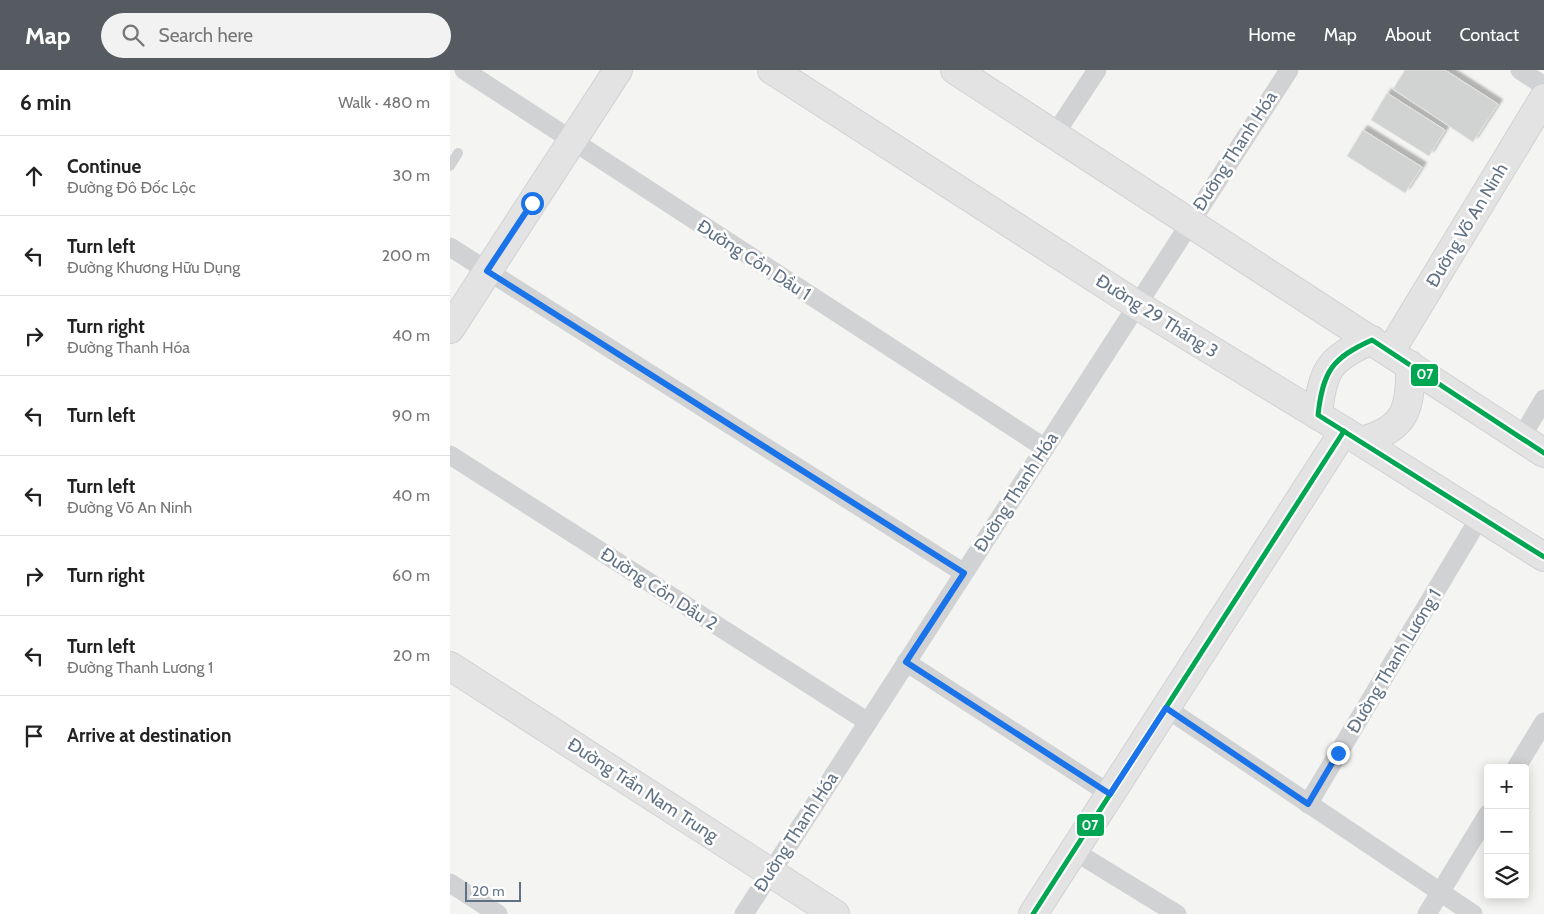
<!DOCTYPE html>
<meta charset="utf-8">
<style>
:root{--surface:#fff;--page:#f2f2f2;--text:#222;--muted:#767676;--line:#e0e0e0;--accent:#555b60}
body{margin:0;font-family:Cabin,sans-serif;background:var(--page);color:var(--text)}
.controls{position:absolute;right:15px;bottom:15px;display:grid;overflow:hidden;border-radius:5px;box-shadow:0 2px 12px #0003}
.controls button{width:45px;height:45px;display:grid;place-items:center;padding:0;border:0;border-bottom:1px solid var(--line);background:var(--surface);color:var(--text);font:25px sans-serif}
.scale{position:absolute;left:15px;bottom:12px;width:56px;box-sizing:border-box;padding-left:5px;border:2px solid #617285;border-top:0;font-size:14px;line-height:18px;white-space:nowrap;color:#617285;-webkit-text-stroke:4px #fff;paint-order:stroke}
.stop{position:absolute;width:15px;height:15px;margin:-11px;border:4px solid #1a73e8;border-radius:50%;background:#fff}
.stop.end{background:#1a73e8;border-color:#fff;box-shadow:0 1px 5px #0008}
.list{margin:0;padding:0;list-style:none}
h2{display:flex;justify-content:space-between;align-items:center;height:65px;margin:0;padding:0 20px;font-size:21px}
h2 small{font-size:16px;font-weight:400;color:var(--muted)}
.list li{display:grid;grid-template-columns:32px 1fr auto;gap:15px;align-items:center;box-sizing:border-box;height:80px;padding:0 20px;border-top:1px solid var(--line)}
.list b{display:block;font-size:19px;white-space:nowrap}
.list p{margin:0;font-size:16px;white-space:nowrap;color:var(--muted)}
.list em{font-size:16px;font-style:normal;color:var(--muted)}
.icon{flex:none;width:28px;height:28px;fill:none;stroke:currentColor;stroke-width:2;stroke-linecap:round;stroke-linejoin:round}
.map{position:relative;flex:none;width:1094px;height:844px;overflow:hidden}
header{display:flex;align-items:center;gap:30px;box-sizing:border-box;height:70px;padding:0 25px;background:var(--accent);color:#fff}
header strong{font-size:24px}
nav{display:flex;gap:28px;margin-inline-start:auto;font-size:18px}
.search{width:350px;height:45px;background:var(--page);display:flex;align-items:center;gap:12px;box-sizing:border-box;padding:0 18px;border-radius:28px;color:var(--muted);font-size:19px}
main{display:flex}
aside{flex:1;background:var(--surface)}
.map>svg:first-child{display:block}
.building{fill:#d1d3d3;stroke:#e3e3e2;filter:url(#shadow)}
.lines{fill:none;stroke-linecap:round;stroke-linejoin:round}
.secondary-casing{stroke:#d0d2d3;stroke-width:30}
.lane{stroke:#d1d2d3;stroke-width:10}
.street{stroke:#d1d2d3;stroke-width:19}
.secondary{stroke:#e3e3e4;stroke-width:28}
.bus-1-casing{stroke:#fff;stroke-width:9}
.bus-1{stroke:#00a651;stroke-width:5}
.route{stroke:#1a73e8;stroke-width:6}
.labels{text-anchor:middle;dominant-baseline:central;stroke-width:5;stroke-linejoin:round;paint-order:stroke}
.street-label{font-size:18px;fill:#617285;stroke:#fff}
.line-badge{stroke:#fff;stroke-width:2}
.badge-label{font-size:14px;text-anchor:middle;font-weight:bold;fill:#fff}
</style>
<header>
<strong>Map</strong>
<div class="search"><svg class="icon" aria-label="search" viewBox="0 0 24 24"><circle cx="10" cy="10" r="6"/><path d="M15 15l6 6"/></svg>Search here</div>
<nav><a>Home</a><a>Map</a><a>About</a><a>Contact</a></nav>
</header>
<main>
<aside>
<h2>6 min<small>Walk · 480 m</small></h2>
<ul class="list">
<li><svg class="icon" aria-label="ahead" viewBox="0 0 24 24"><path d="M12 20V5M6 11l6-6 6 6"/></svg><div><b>Continue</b><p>Đường Đô Đốc Lộc</p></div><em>30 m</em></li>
<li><svg class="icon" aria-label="left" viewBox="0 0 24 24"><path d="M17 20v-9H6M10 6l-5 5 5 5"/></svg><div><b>Turn left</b><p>Đường Khương Hữu Dụng</p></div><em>200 m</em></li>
<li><svg class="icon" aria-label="right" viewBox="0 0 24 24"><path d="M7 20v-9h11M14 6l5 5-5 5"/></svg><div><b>Turn right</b><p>Đường Thanh Hóa</p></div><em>40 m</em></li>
<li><svg class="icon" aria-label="left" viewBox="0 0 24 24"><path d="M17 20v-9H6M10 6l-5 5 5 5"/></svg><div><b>Turn left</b></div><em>90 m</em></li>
<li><svg class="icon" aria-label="left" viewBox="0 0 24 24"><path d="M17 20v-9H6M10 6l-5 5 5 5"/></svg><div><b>Turn left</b><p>Đường Võ An Ninh</p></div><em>40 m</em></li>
<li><svg class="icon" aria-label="right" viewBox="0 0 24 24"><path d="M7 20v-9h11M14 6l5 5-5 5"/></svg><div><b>Turn right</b></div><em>60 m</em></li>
<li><svg class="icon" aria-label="left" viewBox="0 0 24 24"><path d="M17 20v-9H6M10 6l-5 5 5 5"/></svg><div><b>Turn left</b><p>Đường Thanh Lương 1</p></div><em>20 m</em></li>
<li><svg class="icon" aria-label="arrive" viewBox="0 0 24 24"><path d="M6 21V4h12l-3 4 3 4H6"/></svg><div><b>Arrive at destination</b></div></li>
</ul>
</aside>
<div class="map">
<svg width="1094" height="844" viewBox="0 0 1094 844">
<defs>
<filter id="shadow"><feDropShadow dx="4.5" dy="-4.5" stdDeviation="1" flood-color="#0004"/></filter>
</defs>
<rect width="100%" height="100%" fill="#f4f4f2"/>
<g class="building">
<path d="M955,0h40l53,34 -25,38 -80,-53z"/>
<path d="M937,23l58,37 -16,26 -58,-36z"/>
<path d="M913,60l59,37 -17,26 -58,-37z"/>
</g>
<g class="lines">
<g class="secondary-casing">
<g id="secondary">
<path d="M322,0l365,235 207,126 200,126"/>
<path d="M505,0l589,383"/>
<path d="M0,259l168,-259"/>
<path d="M940,282l154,-254"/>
<path d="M868,345c4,-46 12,-57 54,-75"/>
<path d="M911,371c45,-12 50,-32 49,-76"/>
<path d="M0,596l385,248"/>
<path d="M583,844l311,-483"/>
</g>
</g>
<path class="lane" d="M0,96l8,-13"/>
<g class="street">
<path d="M14,0l581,378"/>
<path d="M1070,0l24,16"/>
<path d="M605,64l42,-64"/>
<path d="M0,177l514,326"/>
<path d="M1071,368l23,-39"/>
<path d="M0,385l418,267"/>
<path d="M456,592l204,132"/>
<path d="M716,638l307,206"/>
<path d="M1066,698l28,-46"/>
<path d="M858,734l172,-287"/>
<path d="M624,781l103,63"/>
<path d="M0,813l48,31"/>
<path d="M294,844l545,-844"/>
<path d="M977,844l61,-100"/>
</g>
<use href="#secondary" class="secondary"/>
<g class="bus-1-casing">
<g id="bus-1">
<path d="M1094,383l-172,-113c-40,18 -49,31 -54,75l226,142"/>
<path d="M583,844l311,-483"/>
</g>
</g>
<use href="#bus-1" class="bus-1"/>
</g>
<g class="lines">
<path class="route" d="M82,133l-45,68 477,302 -58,89 204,132 56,-86 142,96 30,-51"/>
</g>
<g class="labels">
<g class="street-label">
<text transform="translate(785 81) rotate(-57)">Đường Thanh Hóa</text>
<text transform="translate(1017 155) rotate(-59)">Đường Võ An Ninh</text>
<text transform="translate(304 190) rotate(33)">Đường Cồn Dầu 1</text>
<text transform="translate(707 246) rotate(32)">Đường 29 Tháng 3</text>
<text transform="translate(566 422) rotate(-57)">Đường Thanh Hóa</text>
<text transform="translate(209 519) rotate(33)">Đường Cồn Dầu 2</text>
<text transform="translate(944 591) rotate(-59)">Đường Thanh Lương 1</text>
<text transform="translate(193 720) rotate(33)">Đường Trần Nam Trung</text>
<text transform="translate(346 762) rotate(-57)">Đường Thanh Hóa</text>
</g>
</g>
<g class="line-badge">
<rect x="960" y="293" width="29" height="24" rx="5" fill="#00a651"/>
<rect x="626" y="743" width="29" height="24" rx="5" fill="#00a651"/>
</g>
<g class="badge-label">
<text x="975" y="309">07</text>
<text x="640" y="760">07</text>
</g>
</svg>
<div class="controls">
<button>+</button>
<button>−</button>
<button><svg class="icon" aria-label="layers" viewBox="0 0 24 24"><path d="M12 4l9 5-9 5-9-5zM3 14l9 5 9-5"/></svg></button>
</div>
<div class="scale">20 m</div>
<div class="stop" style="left:82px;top:133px"></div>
<div class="stop end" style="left:888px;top:683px"></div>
</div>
</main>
